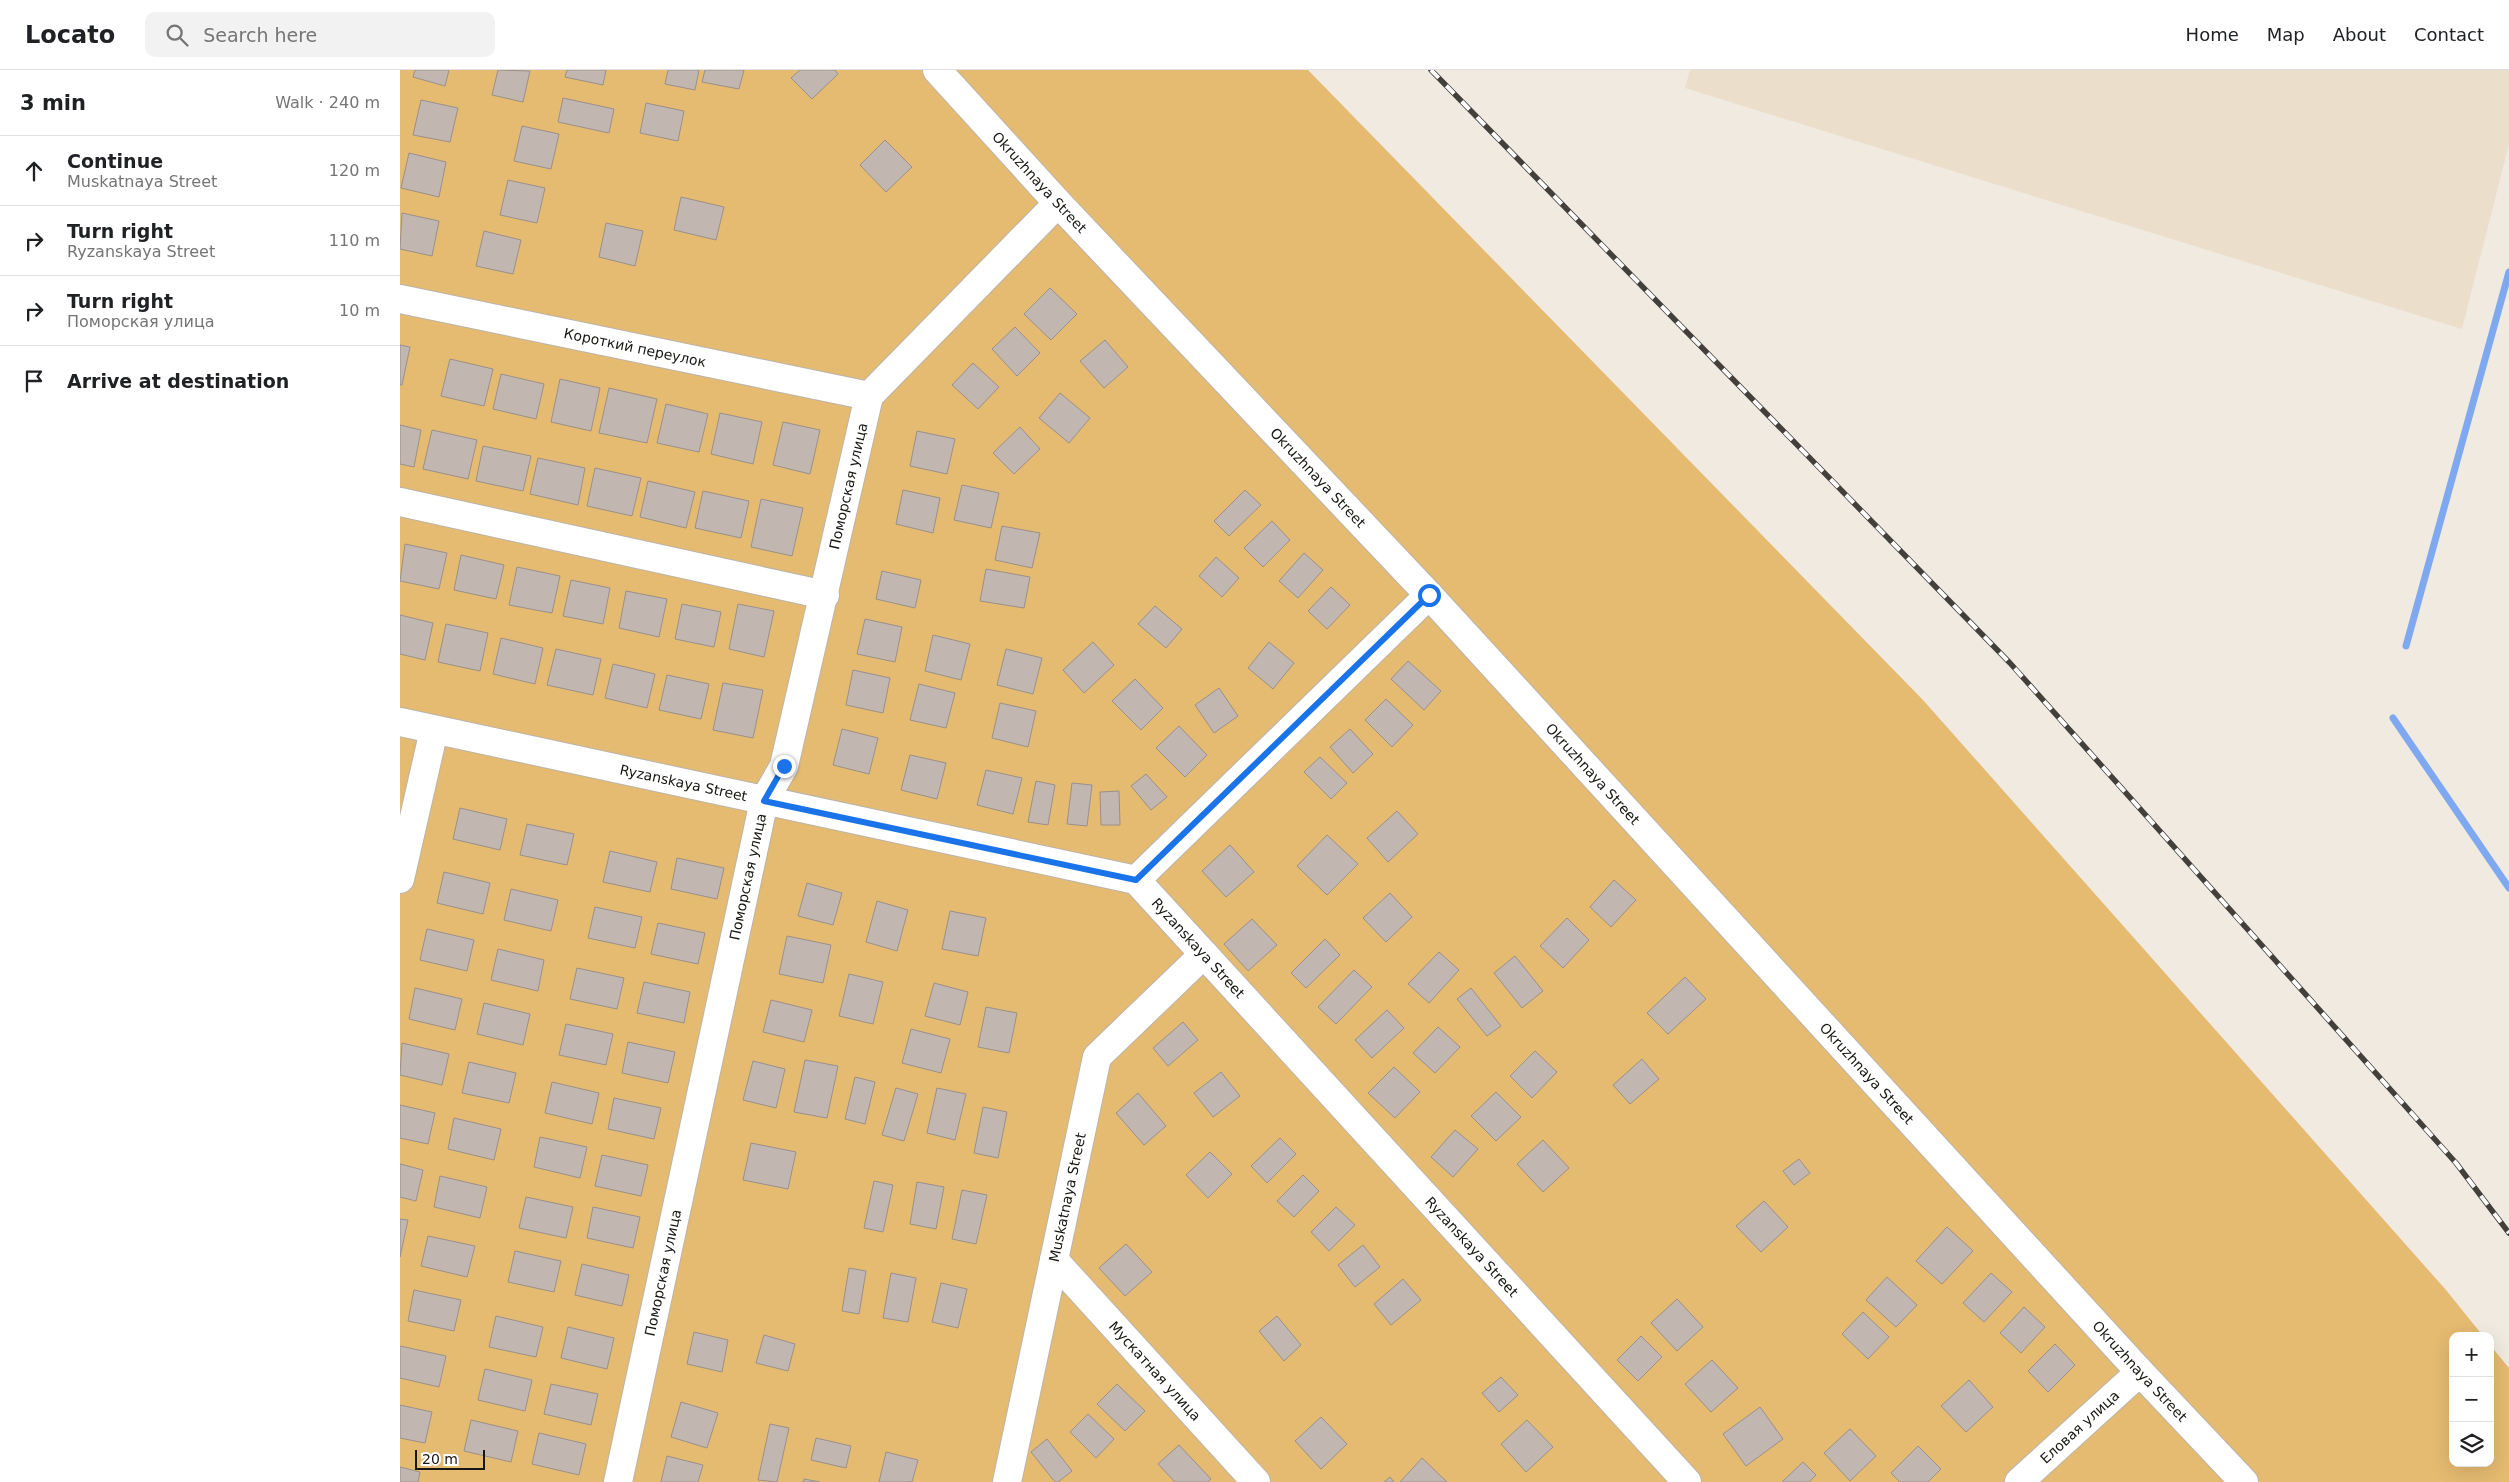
<!DOCTYPE html>
<meta charset="utf-8">
<style>
:root{--surface:#fff;--page:#f2f2f2;--text:#202124;--muted:#757577;--line:#e0e0e0}
body{margin:0;font-family:"DejaVu Sans",sans-serif;background:var(--page);color:var(--text)}
.controls{position:absolute;right:15px;bottom:15px;display:grid;overflow:hidden;border-radius:10px;box-shadow:0 5px 20px #0002}
.controls button{width:45px;height:45px;display:grid;place-items:center;padding:0;border:0;border-bottom:1px solid var(--line);background:var(--surface);color:var(--text);font:25px sans-serif}
.scale{position:absolute;left:15px;bottom:12px;width:70px;box-sizing:border-box;padding-left:5px;border:2px solid #181613;border-top:0;font-size:14px;line-height:18px;white-space:nowrap;color:#181613;-webkit-text-stroke:4px #fff;paint-order:stroke}
.stop{position:absolute;width:15px;height:15px;margin:-11px;border:4px solid #1a73e8;border-radius:50%;background:#fff}
.stop.end{background:#1a73e8;border-color:#fff;box-shadow:0 1px 5px #0008}
.list{margin:0;padding:0;list-style:none}
h2{display:flex;justify-content:space-between;align-items:center;height:65px;margin:0;padding:0 20px;font-size:21px}
h2 small{font-size:16px;font-weight:400;color:var(--muted)}
.list li{display:grid;grid-template-columns:32px 1fr auto;gap:15px;align-items:center;box-sizing:border-box;height:70px;padding:0 20px;border-top:1px solid var(--line)}
.list b{display:block;font-size:19px;white-space:nowrap}
.list p{margin:0;font-size:16px;white-space:nowrap;color:var(--muted)}
.list em{font-size:16px;font-style:normal;color:var(--muted)}
.icon{flex:none;width:28px;height:28px;fill:none;stroke:currentColor;stroke-width:2;stroke-linecap:round;stroke-linejoin:round}
.map{position:relative;flex:none;width:2109px;height:1412px;overflow:hidden}
header{display:flex;align-items:center;gap:30px;box-sizing:border-box;height:70px;padding:0 25px;background:var(--surface);border-bottom:1px solid var(--line)}
header strong{font-size:24px}
nav{display:flex;gap:28px;margin-inline-start:auto;font-size:18px}
.search{width:350px;height:45px;background:var(--page);display:flex;align-items:center;gap:12px;box-sizing:border-box;padding:0 18px;border-radius:10px;color:var(--muted);font-size:19px}
main{display:flex}
aside{flex:1;background:var(--surface)}
.map>svg:first-child{display:block}
.industrial{fill:#ebdfcb}
.green{fill:#e5ba71}
.lines{fill:none;stroke-linecap:round;stroke-linejoin:round}
.stream{stroke:#7ea8ef;stroke-width:7}
.building{fill:#c1b7b0;stroke:#9a908a}
.minor-casing{stroke:#bab4ab;stroke-width:30}
.minor{stroke:#fff;stroke-width:28}
.rail-casing{stroke:#43403c;stroke-width:5.5}
.rail{stroke:#fff;stroke-width:4;stroke-dasharray:11;stroke-linecap:butt}
.route{stroke:#1a73e8;stroke-width:6}
.labels{text-anchor:middle;dominant-baseline:central;stroke-width:5;stroke-linejoin:round;paint-order:stroke}
.street-label{font-size:14px;fill:#181613;stroke:#fff}
</style>
<header>
<strong>Locato</strong>
<div class="search"><svg class="icon" aria-label="search" viewBox="0 0 24 24"><circle cx="10" cy="10" r="6"/><path d="M15 15l6 6"/></svg>Search here</div>
<nav><a>Home</a><a>Map</a><a>About</a><a>Contact</a></nav>
</header>
<main>
<aside>
<h2>3 min<small>Walk · 240 m</small></h2>
<ul class="list">
<li><svg class="icon" aria-label="ahead" viewBox="0 0 24 24"><path d="M12 20V5M6 11l6-6 6 6"/></svg><div><b>Continue</b><p>Muskatnaya Street</p></div><em>120 m</em></li>
<li><svg class="icon" aria-label="right" viewBox="0 0 24 24"><path d="M7 20v-9h11M14 6l5 5-5 5"/></svg><div><b>Turn right</b><p>Ryzanskaya Street</p></div><em>110 m</em></li>
<li><svg class="icon" aria-label="right" viewBox="0 0 24 24"><path d="M7 20v-9h11M14 6l5 5-5 5"/></svg><div><b>Turn right</b><p>Поморская улица</p></div><em>10 m</em></li>
<li><svg class="icon" aria-label="arrive" viewBox="0 0 24 24"><path d="M6 21V4h12l-3 4 3 4H6"/></svg><div><b>Arrive at destination</b></div></li>
</ul>
</aside>
<div class="map">
<svg width="2109" height="1412" viewBox="0 0 2109 1412">
<rect width="100%" height="100%" fill="#f0eae0"/>
<path class="industrial" d="M1290,0h819v74l-47,185 -777,-241z"/>
<path class="green" d="M0,0h908l615,630 523,590 37,46h-30v127h37v-118l19,23v114h-2109z"/>
<g class="lines">
<g class="stream">
<path d="M2006,576l103,-374"/>
<path d="M1993,648l116,170"/>
</g>
</g>
<g class="building">
<path d="M15,0h34l-4,16 -32,-9z"/>
<path d="M98,0l32,1 -7,31 -31,-7z"/>
<path d="M167,0h39l-3,15 -38,-8z"/>
<path d="M268,0h31l-4,20 -30,-6z"/>
<path d="M305,0h39l-5,19 -37,-7z"/>
<path d="M400,0h35l3,4 -26,25 -21,-21z"/>
<path d="M163,28l51,11 -5,24 -51,-11z"/>
<path d="M21,30l37,8 -8,34 -37,-7z"/>
<path d="M246,33l38,8 -6,30 -38,-8z"/>
<path d="M122,56l37,8 -8,35 -37,-8z"/>
<path d="M485,70l27,27 -26,25 -26,-27z"/>
<path d="M9,83l37,9 -7,35 -38,-9z"/>
<path d="M108,110l37,8 -8,35 -37,-8z"/>
<path d="M281,127l43,10 -8,33 -42,-10z"/>
<path d="M2,143l37,8 -7,35 -32,-7z"/>
<path d="M206,153l37,8 -8,35 -36,-9z"/>
<path d="M84,161l37,9 -8,34 -37,-8z"/>
<path d="M650,218l27,26 -26,26 -27,-26z"/>
<path d="M615,257l25,26 -23,23 -25,-27z"/>
<path d="M705,270l23,27 -24,21 -24,-27z"/>
<path d="M0,275l10,2 -8,38h-2z"/>
<path d="M50,289l43,10 -9,37 -43,-10z"/>
<path d="M573,293l26,24 -21,22 -26,-24z"/>
<path d="M101,304l43,10 -8,35 -43,-10z"/>
<path d="M160,309l40,9 -9,43 -40,-9z"/>
<path d="M209,318l48,11 -10,44 -48,-10z"/>
<path d="M660,323l30,25 -21,25 -30,-25z"/>
<path d="M266,334l42,10 -9,38 -42,-9z"/>
<path d="M320,343l42,9 -9,42 -42,-10z"/>
<path d="M383,352l37,8 -10,44 -37,-9z"/>
<path d="M0,355l21,5 -7,37 -14,-3z"/>
<path d="M620,357l20,22 -26,25 -21,-21z"/>
<path d="M32,360l45,10 -9,39 -45,-10z"/>
<path d="M517,361l38,8 -8,35 -37,-8z"/>
<path d="M83,376l48,10 -8,35 -47,-10z"/>
<path d="M138,388l47,10 -7,37 -48,-11z"/>
<path d="M195,398l46,10 -9,38 -45,-10z"/>
<path d="M248,411l47,11 -9,36 -46,-11z"/>
<path d="M562,415l37,8 -8,35 -37,-8z"/>
<path d="M503,420l37,8 -7,35 -37,-9z"/>
<path d="M845,420l16,15 -32,31 -15,-15z"/>
<path d="M303,421l46,10 -8,37 -46,-10z"/>
<path d="M361,429l42,9 -11,48 -41,-9z"/>
<path d="M872,451l18,19 -27,27 -19,-19z"/>
<path d="M602,456l38,7 -8,35 -37,-8z"/>
<path d="M5,474l42,9 -8,36 -39,-8z"/>
<path d="M904,483l19,17 -25,28 -19,-17z"/>
<path d="M61,485l43,10 -8,34 -42,-9z"/>
<path d="M816,487l23,21 -17,19 -23,-21z"/>
<path d="M117,497l43,9 -8,37 -43,-8z"/>
<path d="M586,499l44,8 -6,31 -44,-7z"/>
<path d="M482,501l39,9 -6,28 -39,-9z"/>
<path d="M171,510l39,8 -7,36 -40,-8z"/>
<path d="M931,517l19,18 -23,24 -19,-18z"/>
<path d="M226,521l41,8 -8,38 -40,-9z"/>
<path d="M282,534l39,8 -7,35 -39,-8z"/>
<path d="M338,534l36,7 -10,46 -35,-8z"/>
<path d="M755,536l27,23 -16,19 -28,-24z"/>
<path d="M0,545l33,8 -8,37 -25,-6z"/>
<path d="M465,549l37,8 -7,35 -38,-8z"/>
<path d="M46,554l42,9 -8,38 -42,-9z"/>
<path d="M533,565l37,9 -9,36 -36,-9z"/>
<path d="M101,568l42,10 -8,36 -42,-10z"/>
<path d="M693,572l21,23 -30,28 -21,-23z"/>
<path d="M869,572l25,21 -21,26 -25,-21z"/>
<path d="M156,579l45,10 -8,36 -46,-10z"/>
<path d="M606,579l36,9 -9,36 -36,-9z"/>
<path d="M1008,591l33,30 -17,19 -33,-31z"/>
<path d="M213,594l42,10 -8,34 -42,-10z"/>
<path d="M453,600l37,8 -7,35 -37,-8z"/>
<path d="M267,605l42,9 -8,35 -42,-9z"/>
<path d="M735,609l28,29 -22,22 -29,-29z"/>
<path d="M323,613l40,7 -10,48 -40,-8z"/>
<path d="M519,614l36,9 -9,35 -36,-8z"/>
<path d="M819,618l19,28 -24,17 -19,-28z"/>
<path d="M986,629l27,26 -21,22 -27,-27z"/>
<path d="M600,633l36,8 -8,36 -36,-9z"/>
<path d="M779,656l28,29 -22,22 -29,-29z"/>
<path d="M442,659l36,9 -9,36 -36,-9z"/>
<path d="M950,659l23,25 -20,19 -23,-26z"/>
<path d="M510,685l36,8 -9,36 -36,-9z"/>
<path d="M920,687l27,26 -16,16 -27,-27z"/>
<path d="M586,700l36,8 -9,36 -36,-9z"/>
<path d="M746,704l21,23 -16,13 -20,-24z"/>
<path d="M636,711l19,4 -7,40 -20,-3z"/>
<path d="M672,713l20,2 -5,41 -20,-2z"/>
<path d="M719,721l1,34h-19l-1,-33z"/>
<path d="M60,738l47,11 -7,31 -47,-11z"/>
<path d="M997,741l21,23 -30,28 -21,-24z"/>
<path d="M127,754l47,10 -7,31 -47,-10z"/>
<path d="M927,765l31,29 -31,31 -30,-29z"/>
<path d="M830,775l24,27 -28,25 -24,-26z"/>
<path d="M210,781l47,11 -7,30 -47,-10z"/>
<path d="M277,788l47,10 -7,31 -46,-10z"/>
<path d="M44,802l46,11 -7,31 -46,-11z"/>
<path d="M1214,810l22,20 -25,27 -21,-20z"/>
<path d="M407,813l35,10 -9,32 -35,-9z"/>
<path d="M111,819l47,11 -7,31 -47,-11z"/>
<path d="M990,823l22,24 -26,25 -23,-24z"/>
<path d="M477,831l31,9 -11,41 -31,-9z"/>
<path d="M195,837l47,10 -7,31 -47,-10z"/>
<path d="M550,841l36,7 -8,38 -36,-7z"/>
<path d="M1167,848l22,22 -26,28 -23,-22z"/>
<path d="M852,849l25,26 -29,26 -24,-27z"/>
<path d="M258,853l47,10 -7,31 -47,-10z"/>
<path d="M27,859l47,11 -7,31 -47,-11z"/>
<path d="M387,866l44,9 -8,38 -44,-9z"/>
<path d="M925,869l15,16 -34,33 -15,-15z"/>
<path d="M98,879l46,11 -6,31 -47,-11z"/>
<path d="M1039,882l20,18 -30,33 -21,-19z"/>
<path d="M1115,886l28,35 -21,17 -28,-35z"/>
<path d="M177,898l47,10 -7,31 -47,-10z"/>
<path d="M954,900l18,17 -36,37 -18,-17z"/>
<path d="M449,904l34,8 -10,42 -34,-8z"/>
<path d="M1285,907l21,22 -38,35 -21,-21z"/>
<path d="M244,912l46,10 -6,31 -47,-10z"/>
<path d="M534,913l34,9 -8,33 -35,-9z"/>
<path d="M15,918l47,11 -7,31 -46,-11z"/>
<path d="M1071,918l30,38 -14,10 -30,-37z"/>
<path d="M371,930l41,10 -8,32 -41,-10z"/>
<path d="M84,933l46,11 -7,31 -46,-11z"/>
<path d="M586,937l31,6 -8,40 -31,-6z"/>
<path d="M987,940l17,18 -32,30 -17,-18z"/>
<path d="M783,952l15,18 -30,26 -15,-18z"/>
<path d="M166,954l47,10 -7,31 -47,-10z"/>
<path d="M1038,957l22,20 -25,26 -22,-20z"/>
<path d="M511,959l39,10 -9,34 -39,-10z"/>
<path d="M228,972l47,10 -7,31 -46,-10z"/>
<path d="M2,973l47,11 -7,31 -42,-10z"/>
<path d="M1135,981l22,21 -25,26 -22,-22z"/>
<path d="M1242,989l17,20 -29,25 -17,-19z"/>
<path d="M405,990l33,6 -11,52 -33,-6z"/>
<path d="M353,991l32,8 -9,39 -33,-8z"/>
<path d="M69,992l47,11 -7,30 -47,-10z"/>
<path d="M994,997l26,25 -25,26 -27,-25z"/>
<path d="M821,1002l19,24 -27,21 -19,-24z"/>
<path d="M455,1007l20,5 -10,42 -20,-5z"/>
<path d="M152,1012l47,11 -7,31 -47,-11z"/>
<path d="M496,1018l22,6 -14,47 -22,-6z"/>
<path d="M537,1018l29,6 -11,46 -28,-7z"/>
<path d="M1096,1022l25,25 -25,24 -25,-25z"/>
<path d="M738,1023l28,33 -22,19 -28,-32z"/>
<path d="M214,1028l47,10 -7,31 -46,-10z"/>
<path d="M0,1035l35,8 -7,31 -28,-6z"/>
<path d="M583,1037l24,5 -9,46 -24,-5z"/>
<path d="M54,1048l47,11 -7,31 -46,-11z"/>
<path d="M1055,1060l23,19 -25,28 -22,-20z"/>
<path d="M140,1067l47,10 -7,31 -46,-11z"/>
<path d="M880,1068l16,16 -29,29 -16,-17z"/>
<path d="M1143,1070l26,28 -26,24 -26,-28z"/>
<path d="M351,1073l45,9 -8,37 -45,-9z"/>
<path d="M810,1082l22,22 -24,24 -22,-23z"/>
<path d="M202,1085l46,10 -7,31 -46,-10z"/>
<path d="M1399,1089l11,14 -16,12 -11,-14z"/>
<path d="M0,1094l23,6 -7,31 -16,-4z"/>
<path d="M903,1105l16,16 -25,26 -17,-16z"/>
<path d="M40,1106l47,11 -7,31 -46,-11z"/>
<path d="M474,1111l19,4 -10,47 -19,-4z"/>
<path d="M517,1112l27,5 -8,42 -26,-5z"/>
<path d="M562,1120l25,5 -11,49 -24,-5z"/>
<path d="M126,1127l47,10 -7,31 -47,-10z"/>
<path d="M1364,1131l24,26 -27,25 -25,-26z"/>
<path d="M193,1137l47,10 -7,31 -46,-10z"/>
<path d="M936,1137l19,18 -26,26 -18,-19z"/>
<path d="M0,1149l8,1 -8,37z"/>
<path d="M1547,1157l26,24 -31,33 -26,-23z"/>
<path d="M28,1166l47,10 -8,31 -46,-11z"/>
<path d="M726,1174l26,28 -27,24 -26,-28z"/>
<path d="M963,1175l17,22 -25,20 -17,-22z"/>
<path d="M115,1181l46,10 -7,31 -46,-10z"/>
<path d="M182,1194l47,11 -7,31 -47,-11z"/>
<path d="M449,1198l17,3 -7,43 -17,-3z"/>
<path d="M491,1203l25,5 -8,44 -25,-4z"/>
<path d="M1591,1203l21,19 -28,30 -21,-19z"/>
<path d="M1487,1207l30,28 -21,22 -30,-27z"/>
<path d="M1003,1209l18,21 -30,25 -17,-21z"/>
<path d="M541,1213l26,6 -9,39 -26,-6z"/>
<path d="M14,1220l47,10 -7,31 -46,-10z"/>
<path d="M1277,1229l26,28 -26,24 -26,-28z"/>
<path d="M1624,1237l21,20 -24,26 -21,-20z"/>
<path d="M1463,1242l26,25 -21,22 -26,-25z"/>
<path d="M96,1246l47,11 -7,30 -47,-10z"/>
<path d="M877,1246l24,29 -17,16 -25,-30z"/>
<path d="M168,1257l46,11 -7,31 -46,-11z"/>
<path d="M294,1262l34,8 -6,32 -35,-8z"/>
<path d="M364,1265l31,9 -7,27 -32,-8z"/>
<path d="M1241,1266l21,21 -24,24 -21,-21z"/>
<path d="M1655,1274l20,21 -27,27 -20,-21z"/>
<path d="M0,1276l46,10 -7,31 -39,-9z"/>
<path d="M1312,1290l26,28 -27,24 -26,-28z"/>
<path d="M85,1299l47,11 -7,31 -47,-11z"/>
<path d="M1101,1307l17,18 -19,17 -17,-19z"/>
<path d="M1569,1310l24,27 -27,25 -25,-26z"/>
<path d="M151,1314l47,10 -7,31 -47,-11z"/>
<path d="M717,1314l28,27 -20,20 -28,-27z"/>
<path d="M281,1332l37,11 -11,35 -36,-11z"/>
<path d="M0,1335l32,7 -7,31 -25,-5z"/>
<path d="M1360,1337l23,32 -37,27 -23,-32z"/>
<path d="M688,1344l26,25 -18,19 -26,-26z"/>
<path d="M921,1347l26,27 -26,25 -26,-28z"/>
<path d="M71,1350l47,11 -7,31 -47,-11z"/>
<path d="M1127,1350l26,27 -27,25 -25,-28z"/>
<path d="M370,1354l19,4 -12,54 -19,-2z"/>
<path d="M1450,1359l26,27 -26,25 -26,-28z"/>
<path d="M139,1363l47,11 -7,31 -47,-11z"/>
<path d="M416,1368l35,8 -5,22 -35,-8z"/>
<path d="M647,1369l25,32 -14,11h-3l-24,-30z"/>
<path d="M779,1375l32,34 -3,3h-33l-17,-18z"/>
<path d="M1518,1376l23,23 -13,13h-28l-9,-9z"/>
<path d="M486,1382l32,8 -6,22h-33z"/>
<path d="M267,1386l36,9 -5,17h-37z"/>
<path d="M1022,1388l25,24h-47z"/>
<path d="M1403,1392l13,13 -7,7h-27z"/>
<path d="M0,1397l20,5 -2,10h-18z"/>
<path d="M990,1407l4,5h-10z"/>
<path d="M404,1409l16,3h-17z"/>
</g>
<g class="lines">
<g class="minor-casing">
<g id="minor">
<path id="s1" d="M537,0l121,133 371,392 711,777 104,110"/>
<path id="s2" d="M0,229l469,97"/>
<path d="M0,432l425,93"/>
<path id="s3" d="M0,652l736,158 551,602"/>
<path d="M0,809l34,-149"/>
<path d="M736,810l293,-285"/>
<path id="s4" d="M654,1190l202,222"/>
<path id="s5" d="M218,1412l146,-681 20,-35 85,-370 189,-193"/>
<path id="s6" d="M607,1412l90,-425 107,-103"/>
<path id="s7" d="M1619,1412l121,-110"/>
</g>
</g>
<use href="#minor" class="minor"/>
<g class="rail-casing">
<path id="rail" d="M1031,0l579,593 446,500 53,70"/>
</g>
<use href="#rail" class="rail"/>
</g>
<g class="lines">
<path class="route" d="M384,696l-20,35 372,79 293,-285"/>
</g>
<g class="labels">
<g class="street-label">
<text stroke="none"><textPath href="#s1" startOffset="152">Okruzhnaya Street</textPath></text>
<text stroke="none"><textPath href="#s2" startOffset="240">Короткий переулок</textPath></text>
<text stroke="none"><textPath href="#s1" startOffset="558">Okruzhnaya Street</textPath></text>
<text stroke="none"><textPath href="#s5" startOffset="1024">Поморская улица</textPath></text>
<text stroke="none"><textPath href="#s1" startOffset="962">Okruzhnaya Street</textPath></text>
<text stroke="none"><textPath href="#s3" startOffset="290">Ryzanskaya Street</textPath></text>
<text stroke="none"><textPath href="#s5" startOffset="619">Поморская улица</textPath></text>
<text stroke="none"><textPath href="#s3" startOffset="845">Ryzanskaya Street</textPath></text>
<text stroke="none"><textPath href="#s1" startOffset="1368">Okruzhnaya Street</textPath></text>
<text stroke="none"><textPath href="#s6" startOffset="291">Muskatnaya Street</textPath></text>
<text stroke="none"><textPath href="#s3" startOffset="1250">Ryzanskaya Street</textPath></text>
<text stroke="none"><textPath href="#s5" startOffset="214">Поморская улица</textPath></text>
<text stroke="none"><textPath href="#s4" startOffset="150">Мускатная улица</textPath></text>
<text stroke="none"><textPath href="#s1" startOffset="1772">Okruzhnaya Street</textPath></text>
<text stroke="none"><textPath href="#s7" startOffset="82">Еловая улица</textPath></text>
</g>
</g>
</svg>
<div class="controls">
<button>+</button>
<button>−</button>
<button><svg class="icon" aria-label="layers" viewBox="0 0 24 24"><path d="M12 4l9 5-9 5-9-5zM3 14l9 5 9-5"/></svg></button>
</div>
<div class="scale">20 m</div>
<div class="stop" style="left:1029px;top:525px"></div>
<div class="stop end" style="left:384px;top:696px"></div>
</div>
</main>
